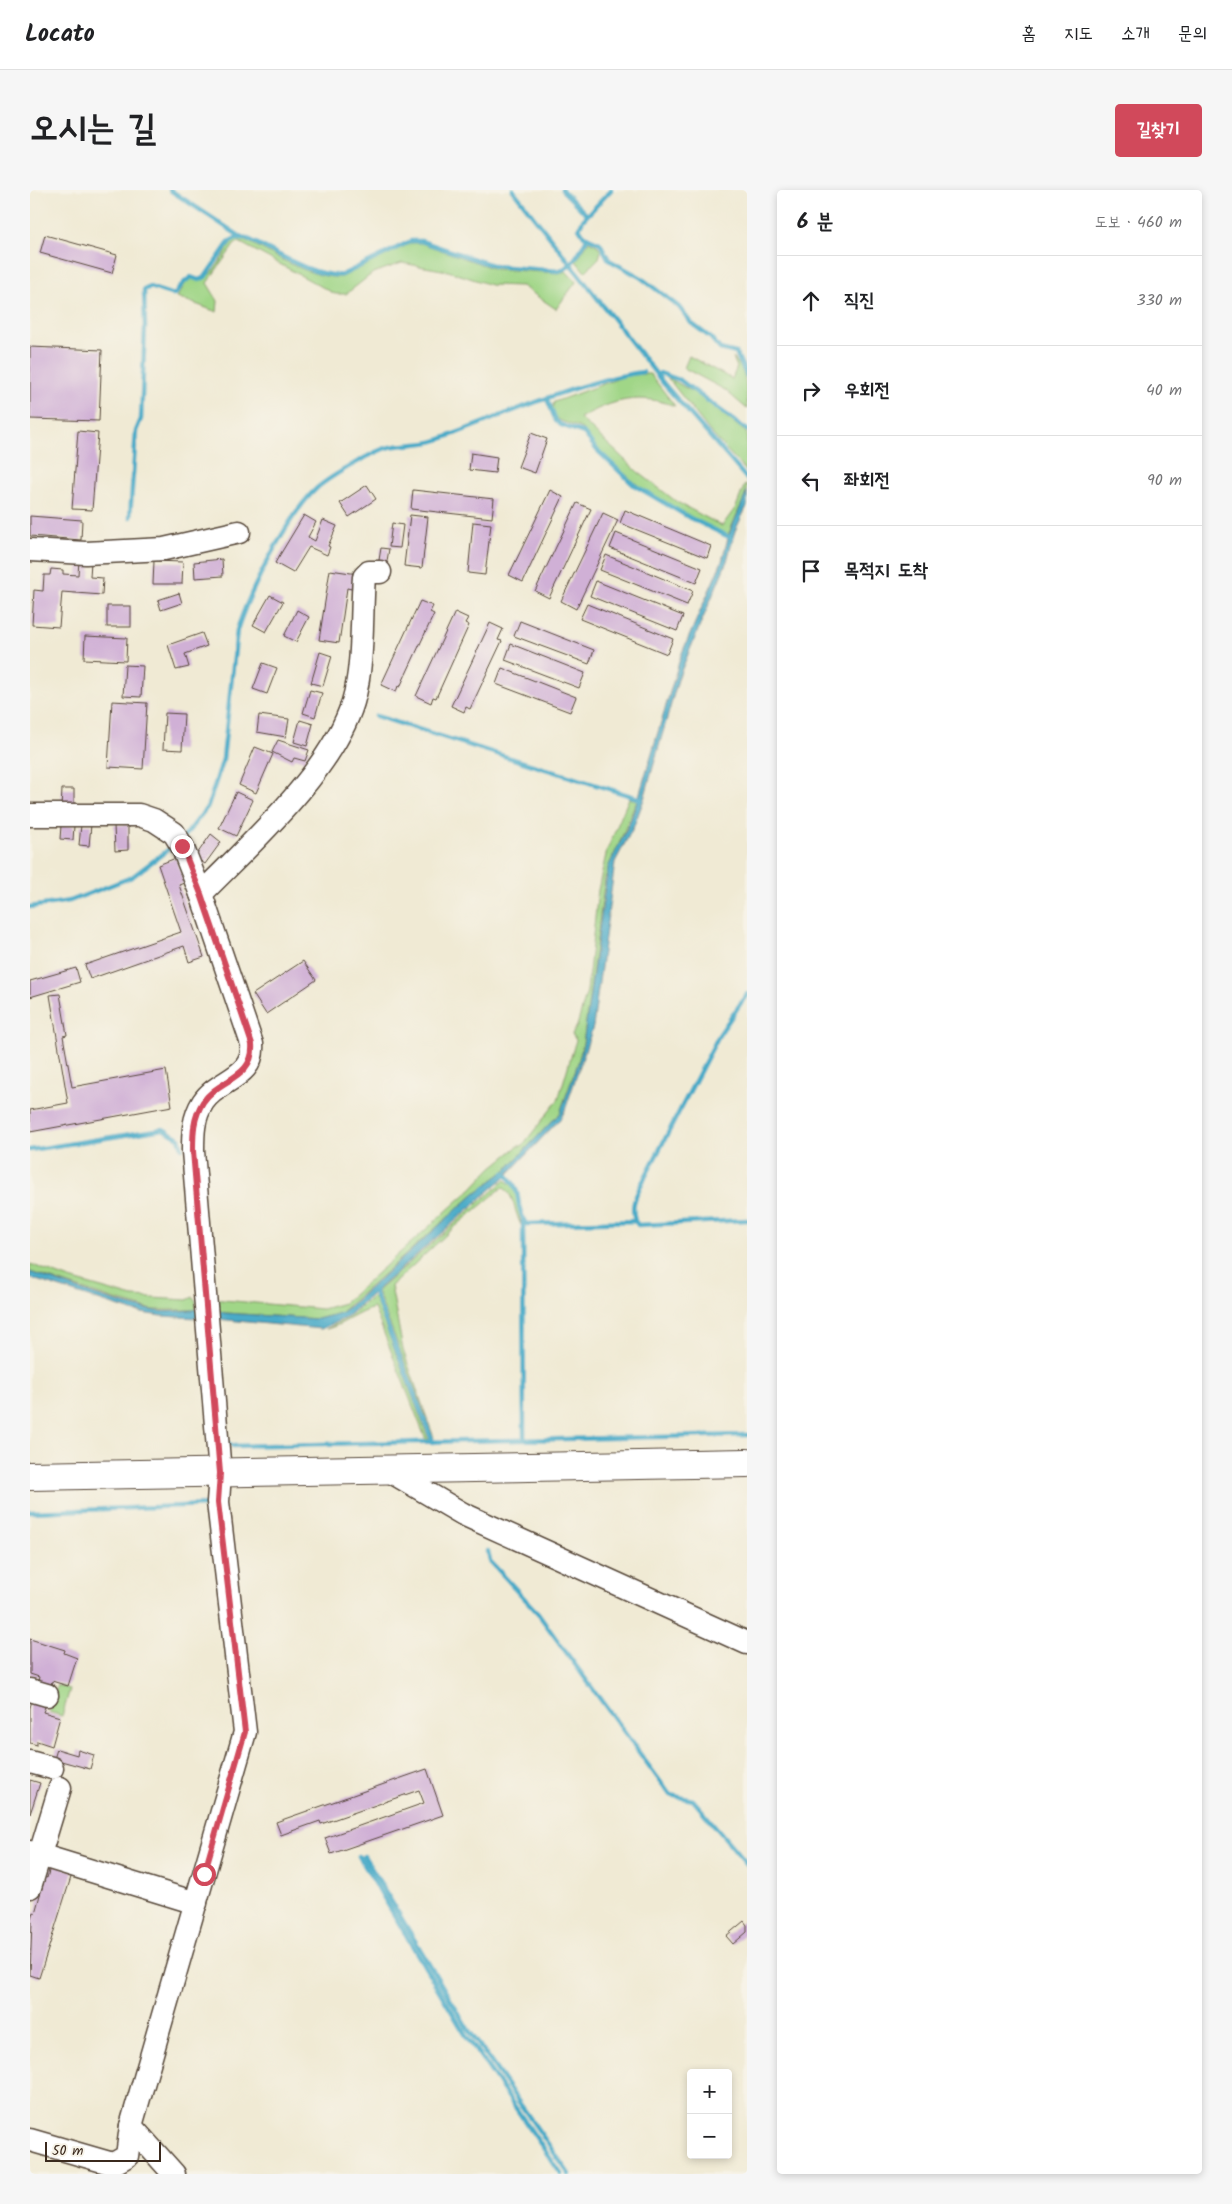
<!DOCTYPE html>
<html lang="ko">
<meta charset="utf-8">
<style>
:root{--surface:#fff;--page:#f6f6f6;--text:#202124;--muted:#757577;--line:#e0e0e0;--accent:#d1495b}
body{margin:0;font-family:Kalam,"Poor Story",sans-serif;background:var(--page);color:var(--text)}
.controls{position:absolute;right:15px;bottom:15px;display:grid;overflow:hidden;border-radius:5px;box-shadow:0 2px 8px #0003}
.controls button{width:45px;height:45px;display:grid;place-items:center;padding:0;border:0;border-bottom:1px solid var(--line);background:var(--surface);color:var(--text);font:25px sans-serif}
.scale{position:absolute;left:15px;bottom:12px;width:116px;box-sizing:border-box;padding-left:5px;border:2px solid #3b2a1e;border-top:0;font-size:14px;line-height:18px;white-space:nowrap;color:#3b2a1e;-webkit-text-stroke:4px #f7f3e8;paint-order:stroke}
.stop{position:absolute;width:15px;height:15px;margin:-11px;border:4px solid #d1495b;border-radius:50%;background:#fff}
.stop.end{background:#d1495b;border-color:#fff;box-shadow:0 1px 5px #0008}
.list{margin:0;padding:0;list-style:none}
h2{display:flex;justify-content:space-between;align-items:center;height:65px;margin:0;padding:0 20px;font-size:21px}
h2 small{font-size:16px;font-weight:400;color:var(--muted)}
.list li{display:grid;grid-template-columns:32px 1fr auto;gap:15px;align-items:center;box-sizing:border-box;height:90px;padding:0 20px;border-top:1px solid var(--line)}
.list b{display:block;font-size:19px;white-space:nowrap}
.list em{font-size:16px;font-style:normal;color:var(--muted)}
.icon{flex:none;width:28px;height:28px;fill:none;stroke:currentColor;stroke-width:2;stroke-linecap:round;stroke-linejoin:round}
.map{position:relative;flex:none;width:717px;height:1984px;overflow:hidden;border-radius:5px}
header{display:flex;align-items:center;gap:30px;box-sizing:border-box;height:70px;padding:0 25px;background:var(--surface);border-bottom:1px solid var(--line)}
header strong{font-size:24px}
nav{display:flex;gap:28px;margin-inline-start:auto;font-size:18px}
.intro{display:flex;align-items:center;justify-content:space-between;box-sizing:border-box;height:120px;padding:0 30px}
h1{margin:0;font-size:35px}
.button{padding:12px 22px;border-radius:5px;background:var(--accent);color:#fff;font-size:18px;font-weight:700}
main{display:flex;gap:30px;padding:0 30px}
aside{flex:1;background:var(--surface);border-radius:5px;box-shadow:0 2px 8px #0003}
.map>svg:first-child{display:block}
.green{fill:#a0d687;stroke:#6e8052}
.water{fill:#48aac8;stroke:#426a73}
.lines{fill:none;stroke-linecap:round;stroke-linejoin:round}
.stream{stroke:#48aac8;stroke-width:4.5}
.building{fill:#d0b0d6}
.minor-casing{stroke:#564739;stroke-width:25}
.major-casing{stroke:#564739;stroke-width:30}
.minor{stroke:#fff;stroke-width:22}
.major{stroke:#fff;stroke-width:28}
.route{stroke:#d1495b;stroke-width:6}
</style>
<header>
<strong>Locato</strong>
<nav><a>홈</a><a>지도</a><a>소개</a><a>문의</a></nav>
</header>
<div class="intro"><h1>오시는 길</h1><a class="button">길찾기</a></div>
<main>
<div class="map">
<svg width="717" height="1984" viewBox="0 0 717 1984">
<rect width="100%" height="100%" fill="#f7f3e8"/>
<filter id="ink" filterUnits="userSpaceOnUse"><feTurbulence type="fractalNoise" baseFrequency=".02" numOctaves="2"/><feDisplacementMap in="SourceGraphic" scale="10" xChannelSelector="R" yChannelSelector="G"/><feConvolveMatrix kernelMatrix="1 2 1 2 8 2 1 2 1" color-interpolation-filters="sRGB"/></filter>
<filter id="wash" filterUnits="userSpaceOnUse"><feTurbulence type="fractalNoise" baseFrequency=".0096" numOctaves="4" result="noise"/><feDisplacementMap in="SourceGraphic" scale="20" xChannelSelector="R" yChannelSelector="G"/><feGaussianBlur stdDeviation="1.12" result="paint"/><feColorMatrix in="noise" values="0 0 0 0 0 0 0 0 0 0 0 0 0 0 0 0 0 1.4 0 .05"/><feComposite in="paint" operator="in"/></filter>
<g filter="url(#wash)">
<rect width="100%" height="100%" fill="#f0ead4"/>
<g class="green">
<path d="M207,49l8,1c27,13 67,40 97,37l69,-34h10l74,26 64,4 7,-2 10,11 -20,27 -34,-23 -31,-1 -43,-14 -46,-8 -29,10 -27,21h-11l-96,-52 -4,2 -28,39 11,18 -1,11 -40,-15 10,-16 4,-2c20,6 31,-23 41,-37z"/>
<path d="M559,51l8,4 4,6 -2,7 -14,14 -9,-11z"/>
<path d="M659,166l43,23 5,-12 -4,-9c14,11 14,34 14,51l-22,-19 -41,-22z"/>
<path d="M612,184h8l25,32c-36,-13 -61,-7 -95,12l58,54 39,30 45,24 14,-19 9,-23 2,1 -2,12 -17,38c-31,-15 -67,-29 -94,-53 -12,-11 -25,-22 -37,-34 -5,-5 -9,-14 -14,-18 -10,-8 -37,-6 -29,-28l71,-26z"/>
<path d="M637,187l28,16 52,40v39l-36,-39z"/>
<path d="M599,608l8,2 -32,78 -22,166 -5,19 -18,50 -5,5 -49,52 -31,23 -135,120 -22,6 -93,-6 -11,-4 -2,-10 110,10 22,-6 128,-115 19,-20 27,-22h4l36,-46 18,-60 -4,-6 5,-8 10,-35 11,-101 9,-40z"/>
<path d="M475,990l10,7 6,38c-7,-13 -6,-29 -18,-38l-54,45 -58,54 12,64 31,88 -57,-147z"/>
<path d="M0,1074l40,15 63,18 54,3 6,-3 3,4v9h-43l-41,-11 -82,-27z"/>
<path d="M343,1106l3,6 53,138h-3l-52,-132c-17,4 -30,17 -48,21l20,-10z"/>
<path d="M27,1495l13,4 -8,27 -13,-4z"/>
</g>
<path class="water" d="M717,301v15l-12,25 -8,30 -48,115 -35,123 -10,27 -19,36 -22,165 -28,83 -4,8 -56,59 -160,141 -24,11 -105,-10 -55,-3 -26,-4 -105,-34v-6c41,14 83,32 126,39 23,3 46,-6 69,2l93,6 22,-6 10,-7 125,-113 31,-23 49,-52 5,-5 18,-50 5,-19 25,-177 21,-43 10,-28 42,-141 41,-94 7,-27z"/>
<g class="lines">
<g class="stream">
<path d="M140,0l71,47"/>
<path d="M483,0l151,194 83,95"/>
<path d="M532,0l25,25"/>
<path d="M581,0l-28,30 -4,8 5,8 16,7 9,17 31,17 39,30 12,16 20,15 9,11 16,4 11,23"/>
<path d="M630,183l20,7 67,50"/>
<path d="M517,209l9,22 5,4 23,8 12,16 38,36 56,33 41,20"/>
<path d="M100,327l6,-86 5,-12 4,-91 -1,-38 6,-3c38,14 17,6 41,-10l8,3 6,-3 25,-36 6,-3h10c26,12 68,40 96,37l69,-34h10l74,25 64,5c15,-5 21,-21 29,-34"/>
<path d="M346,526l265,83"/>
<path d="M155,646l23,-30 15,-47 14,-129c12,-37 51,-116 80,-142 11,-10 54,-35 69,-40 17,-5 35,-2 52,-8 63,-23 139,-59 205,-68"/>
<path d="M0,717l40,-6 62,-24 41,-31"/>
<path d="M0,960l133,-21 16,9 3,10"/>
<path d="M474,983c21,18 9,30 22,51l109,-3 3,4 109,-5"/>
<path d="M493,1030l1,218"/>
<path d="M605,1031c-4,-14 -1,-21 5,-34l79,-152 28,-41"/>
<path d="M343,1099l60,153"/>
<path d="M197,1252l6,4 514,-11"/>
<path d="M0,1322l177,-7"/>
<path d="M458,1361l2,10 46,50 129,177 5,7 23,5 54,64"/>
<path d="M329,1666l106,178 96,140"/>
<path d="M334,1666l104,173 101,145"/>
</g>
</g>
<g id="blocks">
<g class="building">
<path d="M15,45l72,20 -5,18 -72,-20z"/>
<path d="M0,157l72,3 -3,71 -69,-2z"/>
<path d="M48,241l20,2 -6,77 -20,-1z"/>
<path d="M501,243l16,6 -12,34 -17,-6z"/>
<path d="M441,263l26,4 -2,16 -26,-3z"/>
<path d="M337,295l9,14 -27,18 -9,-14z"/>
<path d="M383,300l81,9 -2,19 -81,-9z"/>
<path d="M520,300l13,7 -40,85 -14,-7z"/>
<path d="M547,313l14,6 -42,89 -14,-7z"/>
<path d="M595,320l86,36 -4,12 -87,-35z"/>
<path d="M573,323l15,7 -42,89 -15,-8z"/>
<path d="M274,325l12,7 -8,15 7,4 8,-21 14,6 -9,20 2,1 -3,8 -18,-8 -16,26 -18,-10z"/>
<path d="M380,325l18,2 -6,51 -18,-2z"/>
<path d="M0,326l52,4 -1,20 -51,-4z"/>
<path d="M443,332l18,2 -6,51 -17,-2z"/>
<path d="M362,333l11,2 -3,23 -11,-1z"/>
<path d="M586,343l86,35 -6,15 -86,-35z"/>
<path d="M351,358l8,1 -3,18 -8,-1z"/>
<path d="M576,365l87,36 -6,14 -87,-35z"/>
<path d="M192,369l1,17 -28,2 -1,-16z"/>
<path d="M49,370l12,1 -1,16 13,1 -1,17 -40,-3 -3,35 -27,-2 2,-35 9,1 1,-16h6l1,-6 12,1v4l15,1z"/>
<path d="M124,371l29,1 -1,22h-29z"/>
<path d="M300,380l28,4 -2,16 -9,-2 -8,55 -20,-3z"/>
<path d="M566,391l87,35 -6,15 -87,-35z"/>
<path d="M149,403l3,10 -21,7 -3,-10z"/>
<path d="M240,405l13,7 -17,30 -13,-7z"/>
<path d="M390,411l13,5 -3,6 4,2 -34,73 -2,-1 -2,6 -15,-7z"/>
<path d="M557,414l86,35 -6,15 -87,-35z"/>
<rect x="77" y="416" width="24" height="21"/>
<path d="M267,420l12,7 -13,25 -12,-6z"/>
<path d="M425,422l13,6 -3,5 4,2 -33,73 -3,-1 -2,6 -15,-7z"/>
<path d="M490,431l74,29 -5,14 -75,-28z"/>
<path d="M460,433l13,6 -5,11 4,1 -32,68 -4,-2 -2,5 -13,-6z"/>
<path d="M172,443l5,13 -22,8 4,13 -13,3 -8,-25z"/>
<path d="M55,446l42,2 -1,23 -42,-2z"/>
<path d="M481,454l74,29 -6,15 -74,-28z"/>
<path d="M290,462l12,4 -9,30 -12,-3z"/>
<path d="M233,473l14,5 -10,26 -14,-5z"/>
<path d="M95,475l18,1 -2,31 -18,-1z"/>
<path d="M472,478l74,29 -6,15 -74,-28z"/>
<path d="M280,500l12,3 -7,24 -12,-4z"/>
<path d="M82,511l35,2 -4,66 -35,-2z"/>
<path d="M135,523l19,1 -2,36 -19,-1z"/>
<path d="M229,525l30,4 -3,18 -29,-5z"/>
<path d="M270,530l13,4 -6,22 -13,-4z"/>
<path d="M248,550l31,10 -4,11 -11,-3 -2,4 -20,-10z"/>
<path d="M225,557l18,7 -17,39 -17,-8z"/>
<path d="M32,599h12v21h-13z"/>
<path d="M206,602l17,8 -17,36 -17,-8z"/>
<path d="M51,635h10l-2,21 -10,-1z"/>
<path d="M84,635h14v25l-13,1z"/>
<path d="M31,636h13l-1,14 -13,-1z"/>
<path d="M181,644l10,8 -16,22 -10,-7z"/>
<path d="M146,668l8,25 -5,2 25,72 -15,5 -5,-16 -94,33 -5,-14 96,-33 -23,-67z"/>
<path d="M273,771l13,19 -50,34 -13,-20z"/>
<path d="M46,778l4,14 -50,15v-16z"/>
<path d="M30,804l7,41 -4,1 9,51 94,-17 6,36 -142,26v-22l38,-7 -18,-108z"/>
<path d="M0,1449l35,11 -1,3 13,5 -9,28 -16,-5 -2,8 -13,-4 2,-8 -9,-3z"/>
<path d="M2,1510l14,4 -3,8 17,5 -8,29 -15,-5v4l-7,-2v-35z"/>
<path d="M27,1559l20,6 1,-5 16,5 -4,14 -36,-10z"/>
<path d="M397,1579l16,46 -112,39 -6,-16 99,-35 -5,-13 -98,34 -1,-3 -39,14 -5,-13z"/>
<path d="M0,1590l10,3 -10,31z"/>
<path d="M21,1674l22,7 -34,107 -9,-3 2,-53 -2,-1 3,-9 2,1 10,-36 2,1z"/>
<path d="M714,1731l3,4v7l-14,12 -7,-8z"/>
</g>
</g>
</g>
<g filter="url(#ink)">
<use href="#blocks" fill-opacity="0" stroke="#564739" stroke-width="1"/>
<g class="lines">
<g class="minor-casing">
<g id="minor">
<path d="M0,360l56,3 78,-4 75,-17"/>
<path d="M0,625h109l15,5 20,13 8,13 19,48 51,150c3,34 -34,35 -49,58 -10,16 -10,31 -10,49l27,322 -2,29 27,230 -114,394 43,48"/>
<path d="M171,704c50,-51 131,-123 152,-192 11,-36 8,-87 11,-125l5,-5h11"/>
<path d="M358,1280l75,44 284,129"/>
<path d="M0,1500l17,5"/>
<path d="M0,1572l22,6"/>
<path d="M0,1662l166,51"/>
<path d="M0,1697l30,-99"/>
<path d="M0,1950l83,24 14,-8 4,-30"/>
</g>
</g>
<g class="major-casing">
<path id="major" d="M0,1286l717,-13"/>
</g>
<use href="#minor" class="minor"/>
<use href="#major" class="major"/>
</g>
</g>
<g class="lines" filter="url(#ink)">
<path class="route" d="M152,656l19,48 51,150c3,34 -34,35 -49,58 -10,16 -10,31 -10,49l27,322 -2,29 27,230 -41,142"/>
</g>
</svg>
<div class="controls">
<button>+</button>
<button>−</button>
</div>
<div class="scale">50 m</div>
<div class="stop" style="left:174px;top:1684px"></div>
<div class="stop end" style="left:152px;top:656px"></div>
</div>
<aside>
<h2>6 분<small>도보 · 460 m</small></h2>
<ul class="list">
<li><svg class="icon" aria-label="ahead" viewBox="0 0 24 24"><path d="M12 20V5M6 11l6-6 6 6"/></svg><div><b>직진</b></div><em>330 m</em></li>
<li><svg class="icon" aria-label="right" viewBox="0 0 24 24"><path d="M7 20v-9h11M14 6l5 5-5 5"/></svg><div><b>우회전</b></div><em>40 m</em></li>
<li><svg class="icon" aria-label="left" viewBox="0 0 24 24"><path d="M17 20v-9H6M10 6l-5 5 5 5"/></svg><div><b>좌회전</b></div><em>90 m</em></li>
<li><svg class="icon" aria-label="arrive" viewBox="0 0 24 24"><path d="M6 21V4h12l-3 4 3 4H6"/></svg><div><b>목적지 도착</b></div></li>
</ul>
</aside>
</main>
